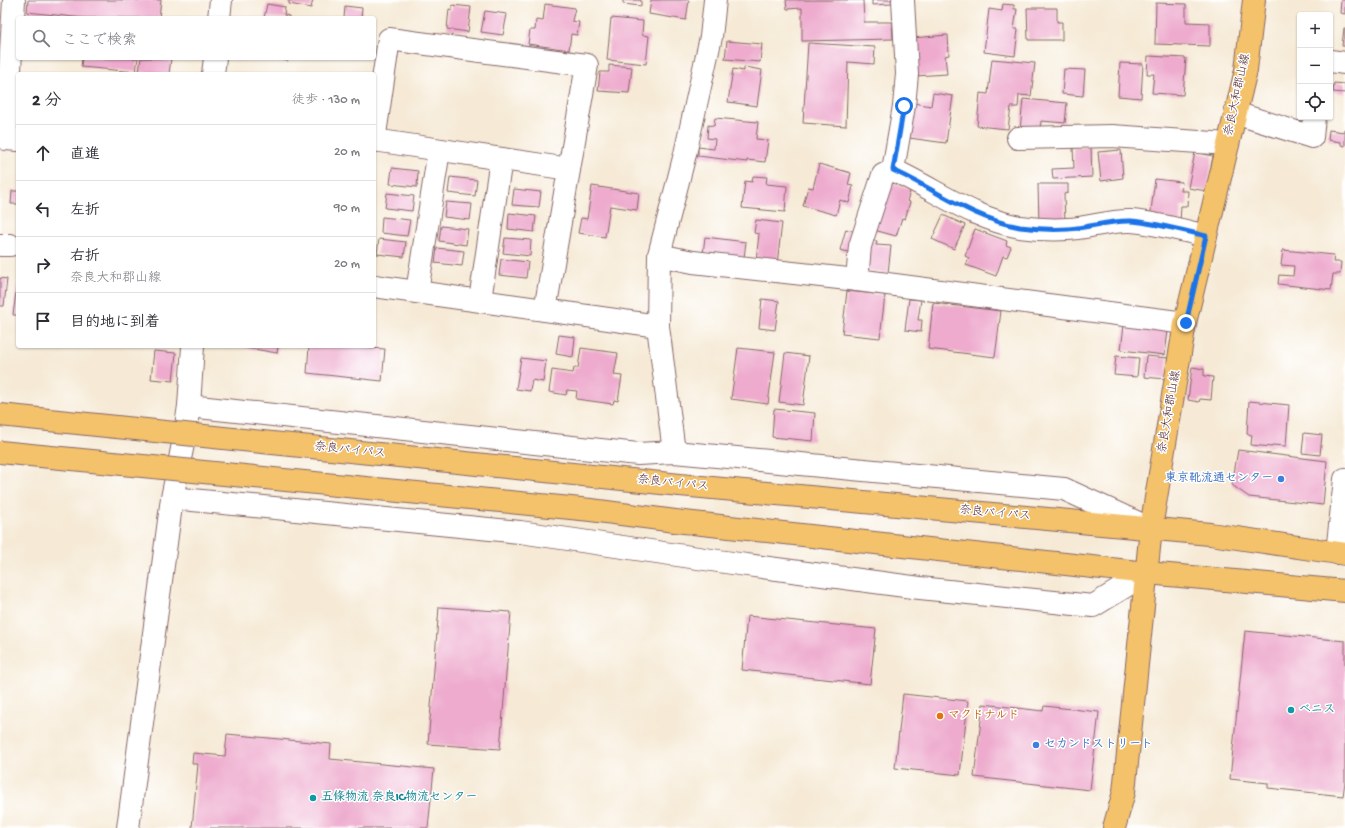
<!DOCTYPE html>
<html lang="ja">
<meta charset="utf-8">
<style>
:root{--surface:#fff;--page:#f7f7f7;--text:#2b2b33;--muted:#7c7c81;--line:#e1e1e2}
body{margin:0;font-family:"Gochi Hand","Klee One",sans-serif;background:var(--page);color:var(--text)}
.controls{position:absolute;right:12px;top:12px;display:grid;overflow:hidden;border-radius:4px;box-shadow:0 1px 3px #0004}
.controls button{width:36px;height:36px;display:grid;place-items:center;padding:0;border:0;border-bottom:1px solid var(--line);background:var(--surface);color:var(--text);font:20px sans-serif}
.stop{position:absolute;width:12px;height:12px;margin:-9px;border:3px solid #1a73e8;border-radius:50%;background:#fff}
.stop.end{background:#1a73e8;border-color:#fff;box-shadow:0 1px 4px #0008}
.list{margin:0;padding:0;list-style:none}
h2{display:flex;justify-content:space-between;align-items:center;height:52px;margin:0;padding:0 16px;font-size:17px}
h2 small{font-size:13px;font-weight:400;color:var(--muted)}
.list li{display:grid;grid-template-columns:26px 1fr auto;gap:12px;align-items:center;box-sizing:border-box;height:56px;padding:0 16px;border-top:1px solid var(--line)}
.list b{display:block;font-size:15px;white-space:nowrap}
.list p{margin:0;font-size:13px;white-space:nowrap;color:var(--muted)}
.list em{font-size:13px;font-style:normal;color:var(--muted)}
.icon{flex:none;width:22px;height:22px;fill:none;stroke:currentColor;stroke-width:2;stroke-linecap:round;stroke-linejoin:round}
.map{position:relative;flex:none;width:1345px;height:828px;overflow:hidden}
.search{position:absolute;background:var(--surface);box-shadow:0 1px 3px #0004;left:16px;top:16px;width:360px;height:44px;display:flex;align-items:center;gap:10px;box-sizing:border-box;padding:0 14px;border-radius:4px;color:var(--muted);font-size:15px}
.panel{position:absolute;background:var(--surface);box-shadow:0 1px 3px #0004;left:16px;top:72px;width:360px;height:276px;border-radius:4px}
.map>svg:first-child{display:block}
.building{fill:#eeabce}
.lines{fill:none;stroke-linecap:round;stroke-linejoin:round}
.minor-casing{stroke:#866667;stroke-width:24}
.primary-casing{stroke:#866667;stroke-width:24}
.trunk-casing{stroke:#866667;stroke-width:24}
.minor{stroke:#fff;stroke-width:22}
.primary{stroke:#f4c26a;stroke-width:22}
.trunk{stroke:#f4c26a;stroke-width:22}
.trunk-bridge-casing{stroke:#866667;stroke-width:24;stroke-linecap:butt}
.trunk-bridge{stroke:#f4c26a;stroke-width:22}
.route{stroke:#1a73e8;stroke-width:5}
.shop-dot{fill:#3f7fe0;stroke:#fff;stroke-width:1.5}
.culture-dot{fill:#0f9aa8;stroke:#fff;stroke-width:1.5}
.food-dot{fill:#e8710a;stroke:#fff;stroke-width:1.5}
.labels{text-anchor:middle;dominant-baseline:central;stroke-width:3;stroke-linejoin:round;paint-order:stroke}
.street-label{font-size:12px;fill:#4a1f2b;stroke:#fff}
.shop-label{font-size:12px;font-weight:bold;fill:#366cbe;stroke:#fff;text-anchor:end}
.culture-label{font-size:12px;font-weight:bold;fill:#0d838f;stroke:#fff;text-anchor:start}
.food-label{font-size:12px;font-weight:bold;fill:#c56008;stroke:#fff;text-anchor:start}
</style>
<div class="map">
<svg width="1345" height="828" viewBox="0 0 1345 828">
<rect width="100%" height="100%" fill="#fff"/>
<filter id="ink" filterUnits="userSpaceOnUse"><feTurbulence type="fractalNoise" baseFrequency=".025" numOctaves="2"/><feDisplacementMap in="SourceGraphic" scale="8" xChannelSelector="R" yChannelSelector="G"/><feConvolveMatrix kernelMatrix="1 2 1 2 8 2 1 2 1" color-interpolation-filters="sRGB"/></filter>
<filter id="wash" filterUnits="userSpaceOnUse"><feTurbulence type="fractalNoise" baseFrequency=".012" numOctaves="4" result="noise"/><feDisplacementMap in="SourceGraphic" scale="16" xChannelSelector="R" yChannelSelector="G"/><feGaussianBlur stdDeviation="0.9" result="paint"/><feColorMatrix in="noise" values="0 0 0 0 0 0 0 0 0 0 0 0 0 0 0 0 0 1.4 0 .05"/><feComposite in="paint" operator="in"/></filter>
<g filter="url(#wash)">
<rect width="100%" height="100%" fill="#f6ead6"/>
<g id="blocks">
<g class="building">
<path d="M28,0h133l-2,18h-75l-57,-6z"/>
<path d="M289,0h24l-2,8 -22,-4z"/>
<path d="M623,0h18v6l-18,-2z"/>
<path d="M651,0h38l-3,20 -37,-6z"/>
<path d="M786,0h77l1,22h28l1,17 -91,2v-33l-15,1z"/>
<path d="M872,0h20l1,4 -21,1z"/>
<path d="M1341,0h4v14l-5,-1z"/>
<path d="M1156,3l30,1v18l24,1v23l-55,-2z"/>
<path d="M267,4l18,3 -1,8 5,1v2h-25z"/>
<path d="M545,4l30,4 -3,13 7,1 -2,13 -6,-1 -2,16 -41,-6 2,-14h5l1,-10 7,1z"/>
<path d="M1003,4l11,1v4h3l-3,20h4l-3,27 -31,-4 5,-43 13,2z"/>
<path d="M452,5l19,2 -3,25 -21,-3 2,-20 3,1z"/>
<path d="M345,6l17,2 -1,10h-17z"/>
<path d="M1027,8h30v14h5v18h-34z"/>
<path d="M485,11l22,3 -4,21 -22,-3z"/>
<path d="M611,18l32,3 -1,14 7,1 -3,28 -39,-4z"/>
<path d="M1344,28h1v18h-3z"/>
<path d="M948,35l1,20 -4,1 2,18 -32,2 -3,-38z"/>
<path d="M727,41l35,3 -2,18 -35,-3z"/>
<path d="M808,43l67,4 -1,17 -26,-2 -2,64 -43,-3z"/>
<path d="M1148,56l38,2 -3,37 -31,-2 2,-19h-7z"/>
<path d="M82,58h56l-2,14 -55,-5z"/>
<path d="M141,58h30l-2,16 -30,-2z"/>
<path d="M275,58h13v3z"/>
<path d="M992,59l43,4 -4,33 -12,-1 -1,12h-7l-3,22 -31,-3 3,-33 8,1z"/>
<path d="M1120,63l23,1 -2,34 -23,-2z"/>
<path d="M609,65l23,2 -3,26 -31,-2 2,-19h9z"/>
<path d="M744,67l18,3 -5,36 -29,-4 5,-33 11,2z"/>
<path d="M1064,69l21,1 -2,26 -21,-2z"/>
<path d="M1334,83l11,1v9l-12,-1z"/>
<path d="M933,93l20,3 -7,47 -37,-5 5,-35 17,3z"/>
<path d="M1023,99l44,4 -2,20 -24,-2 -1,10 -20,-1z"/>
<path d="M715,118l43,4 -2,17 12,1 -3,22 -18,-2v2l-49,-6v-9l16,2 1,-10 -8,-1 1,-13 6,1z"/>
<path d="M1344,129h1v17l-4,-1v-3l-13,-2 1,-10 15,2z"/>
<path d="M1091,147l1,30 -39,2 -1,-10 22,-1 -1,-20z"/>
<path d="M1121,150l2,28 -22,3 -3,-29z"/>
<path d="M1195,152l18,4 -6,35 -19,-3z"/>
<path d="M819,164l32,9 -3,12 5,1 -4,17 -9,-3 -4,15 -33,-9 5,-19 5,1z"/>
<path d="M392,168l26,3 -1,16 -27,-3z"/>
<path d="M753,176l14,1 -1,7 21,2 -2,26 -43,-4 3,-27 7,1z"/>
<path d="M450,177l27,3 -2,16 -27,-3z"/>
<path d="M1155,179l27,3 -1,9h7l-1,15h-6l-1,16 -30,-3z"/>
<path d="M890,182l21,7 -4,12 3,1 -5,17 -3,-1 -6,18 -22,-6z"/>
<path d="M1038,184h30v9l-4,1 1,28 -26,1z"/>
<path d="M592,186l47,7 -2,17 -27,-4 -5,31 -27,-4 3,-15 6,1z"/>
<path d="M514,189l27,3 -2,15 -27,-2z"/>
<path d="M12,191h6v13h-7z"/>
<path d="M387,193l27,3 -2,15 -27,-3z"/>
<path d="M446,202l26,2 -2,16 -26,-3z"/>
<path d="M509,213l27,3 -2,16 -26,-3z"/>
<path d="M943,215l22,10 -11,24 -22,-10z"/>
<path d="M382,217l28,3 -3,16 -26,-3z"/>
<path d="M756,220l26,3 -5,41 -21,-3 3,-27 -5,-1z"/>
<path d="M441,226l27,3 -2,16 -27,-4z"/>
<path d="M846,229l13,4 -6,20 -13,-3z"/>
<path d="M975,229l32,12 -1,4 5,2 -4,10 -4,-1 -7,20 -30,-11 3,-7 -4,-2z"/>
<path d="M705,237l41,5 -2,16 -41,-4z"/>
<path d="M505,238l26,2 -1,16 -27,-3z"/>
<path d="M379,239l27,3 -2,15 -27,-3z"/>
<path d="M869,240l8,1 -1,4 15,1 -3,27 -21,-3z"/>
<path d="M437,248l27,3 -2,15 -27,-3z"/>
<path d="M1283,250l51,5 -1,7h8l-1,12h-7l-2,16 -53,-6 1,-9 14,1 1,-10 -13,-1z"/>
<path d="M501,259l27,3 -2,16 -27,-3z"/>
<path d="M0,278l7,1 -3,27h-4z"/>
<path d="M17,285h1v30h-5z"/>
<path d="M847,291l38,4 -5,43 -38,-4z"/>
<path d="M762,299l17,2 -4,29 -16,-2z"/>
<path d="M909,299l12,1 -3,20h4l-1,12 -16,-2z"/>
<path d="M933,303l68,8 -6,46 -67,-8z"/>
<path d="M1124,325l44,5 -3,25 -44,-5z"/>
<path d="M559,335l16,2 -2,20 -17,-3z"/>
<path d="M236,346h42l-1,7z"/>
<path d="M309,346h60v2l16,1 -3,32 -75,-8z"/>
<path d="M581,348l37,5 -4,22 8,1 -4,25 -4,-1 -1,4 -37,-5 1,-8 -10,-1 -1,5 -17,-3 3,-22 21,3 1,-5h4z"/>
<path d="M738,348l37,4 -7,52 -37,-5z"/>
<path d="M154,351l22,2 -3,28 -22,-2z"/>
<path d="M785,353l24,3 -6,49 -24,-3z"/>
<path d="M1116,356l23,2 -2,19 -23,-2z"/>
<path d="M1146,356l22,2 -2,21 -22,-2z"/>
<path d="M521,358l25,3 -3,21 -11,-2 -2,11 -14,-2z"/>
<path d="M1192,367l12,2v7l9,1 -2,23 -11,-1 -1,3 -11,-2z"/>
<path d="M1249,401l40,4 -3,41 -14,-1v2l-21,-2 1,-10 -5,-1z"/>
<path d="M774,409l41,4 -2,28 -41,-4z"/>
<path d="M1304,433l18,2 -2,20 -18,-2z"/>
<path d="M1238,450l89,11 -4,44 -74,-8 -17,-12z"/>
<path d="M439,607l72,5 -11,137 -72,-5z"/>
<path d="M747,616l129,13 -6,55 -128,-14z"/>
<path d="M1245,631l100,10v141l-2,14 -75,-8v-5l-38,-4z"/>
<path d="M903,694l65,7 -8,74 -65,-7z"/>
<path d="M983,704l60,7 1,-5 55,6 -9,78 -116,-13z"/>
<path d="M227,734l104,10 -1,15 104,10 -6,59h-236l6,-64h-6l1,-11 32,3z"/>
</g>
</g>
</g>
<g filter="url(#ink)">
<use href="#blocks" fill-opacity="0" stroke="#866667" stroke-width="1"/>
<g class="lines">
<g class="minor-casing">
<g id="minor">
<path d="M14,0l-8,139 12,1"/>
<path d="M903,0l4,74 -3,32 -11,64c42,19 80,49 127,57 15,2 32,3 48,2 21,-1 42,-9 63,-8 25,2 50,9 75,15"/>
<path d="M219,18l2,-18"/>
<path d="M1330,61l15,2"/>
<path d="M213,74l2,-16"/>
<path d="M1235,113l77,24 2,-20"/>
<path d="M1018,138l94,-2 116,8"/>
<path d="M374,140l195,29"/>
<path d="M374,141l15,-102 198,26 -42,245"/>
<path d="M0,245h10"/>
<path d="M659,255l34,7 164,18 328,43"/>
<path d="M857,280l3,-34 23,-71 10,-5"/>
<path d="M374,286l284,40"/>
<path d="M417,292l22,-142"/>
<path d="M480,300l21,-141"/>
<path d="M189,406l449,48 36,-2 390,37 85,39"/>
<path d="M674,452l-16,-126 1,-71 26,-101 26,-117 4,-37"/>
<path d="M172,498l348,34 219,32 181,24 173,18 54,-33"/>
<path d="M1337,553l8,-74"/>
<path d="M128,828l44,-330 12,-59 5,-33 4,-60"/>
</g>
</g>
<g class="primary-casing">
<path id="primary" d="M1114,828l10,-36 27,-264 34,-205 61,-253 8,-70"/>
</g>
<g class="trunk-casing">
<g id="trunk">
<path d="M680,485l530,49 135,20"/>
<path d="M675,521l472,52 198,18"/>
</g>
</g>
<use href="#minor" class="minor"/>
<use href="#primary" class="primary"/>
<use href="#trunk" class="trunk"/>
<g class="trunk-bridge-casing">
<g id="trunk-bridge">
<path d="M0,415l680,70"/>
<path d="M0,452l591,58 84,11"/>
</g>
</g>
<use href="#trunk-bridge" class="trunk-bridge"/>
</g>
</g>
<g class="lines" filter="url(#ink)">
<path class="route" d="M904,106l-11,64c42,19 80,49 127,57 15,2 32,3 48,2 21,-1 42,-9 63,-8 25,2 50,9 75,15l-20,87"/>
</g>
<g class="shop-dot">
<circle cx="1281" cy="479" r="4"/>
<circle cx="1036" cy="745" r="4"/>
</g>
<g class="culture-dot">
<circle cx="1291" cy="710" r="4"/>
<circle cx="313" cy="798" r="4"/>
</g>
<circle class="food-dot" cx="940" cy="716" r="4"/>
<g class="labels">
<g class="street-label">
<text transform="translate(1238 95) rotate(-78)">奈良大和郡山線</text>
<text transform="translate(1170 412) rotate(-80)">奈良大和郡山線</text>
<text transform="translate(350 451) rotate(6)">奈良バイパス</text>
<text transform="translate(673 484) rotate(6)">奈良バイパス</text>
<text transform="translate(995 514) rotate(5)">奈良バイパス</text>
</g>
<g class="shop-label">
<text x="1273" y="479">東京靴流通センター</text>
<text x="1044" y="745" text-anchor="start">セカンドストリート</text>
</g>
<g class="culture-label">
<text x="1299" y="710">ベニス</text>
<text x="321" y="798">五條物流 奈良IC物流センター</text>
</g>
<g class="food-label">
<text x="948" y="716">マクドナルド</text>
</g>
</g>
</svg>
<div class="controls">
<button>+</button>
<button>−</button>
<button><svg class="icon" aria-label="locate" viewBox="0 0 24 24"><circle cx="12" cy="12" r="6"/><path d="M12 2v4M12 18v4M2 12h4M18 12h4"/></svg></button>
</div>
<div class="stop" style="left:904px;top:106px"></div>
<div class="stop end" style="left:1186px;top:323px"></div>
<div class="search"><svg class="icon" aria-label="search" viewBox="0 0 24 24"><circle cx="10" cy="10" r="6"/><path d="M15 15l6 6"/></svg>ここで検索</div>
<section class="panel">
<h2>2 分<small>徒歩 · 130 m</small></h2>
<ul class="list">
<li><svg class="icon" aria-label="ahead" viewBox="0 0 24 24"><path d="M12 20V5M6 11l6-6 6 6"/></svg><div><b>直進</b></div><em>20 m</em></li>
<li><svg class="icon" aria-label="left" viewBox="0 0 24 24"><path d="M17 20v-9H6M10 6l-5 5 5 5"/></svg><div><b>左折</b></div><em>90 m</em></li>
<li><svg class="icon" aria-label="right" viewBox="0 0 24 24"><path d="M7 20v-9h11M14 6l5 5-5 5"/></svg><div><b>右折</b><p>奈良大和郡山線</p></div><em>20 m</em></li>
<li><svg class="icon" aria-label="arrive" viewBox="0 0 24 24"><path d="M6 21V4h12l-3 4 3 4H6"/></svg><div><b>目的地に到着</b></div></li>
</ul>
</section>
</div>
